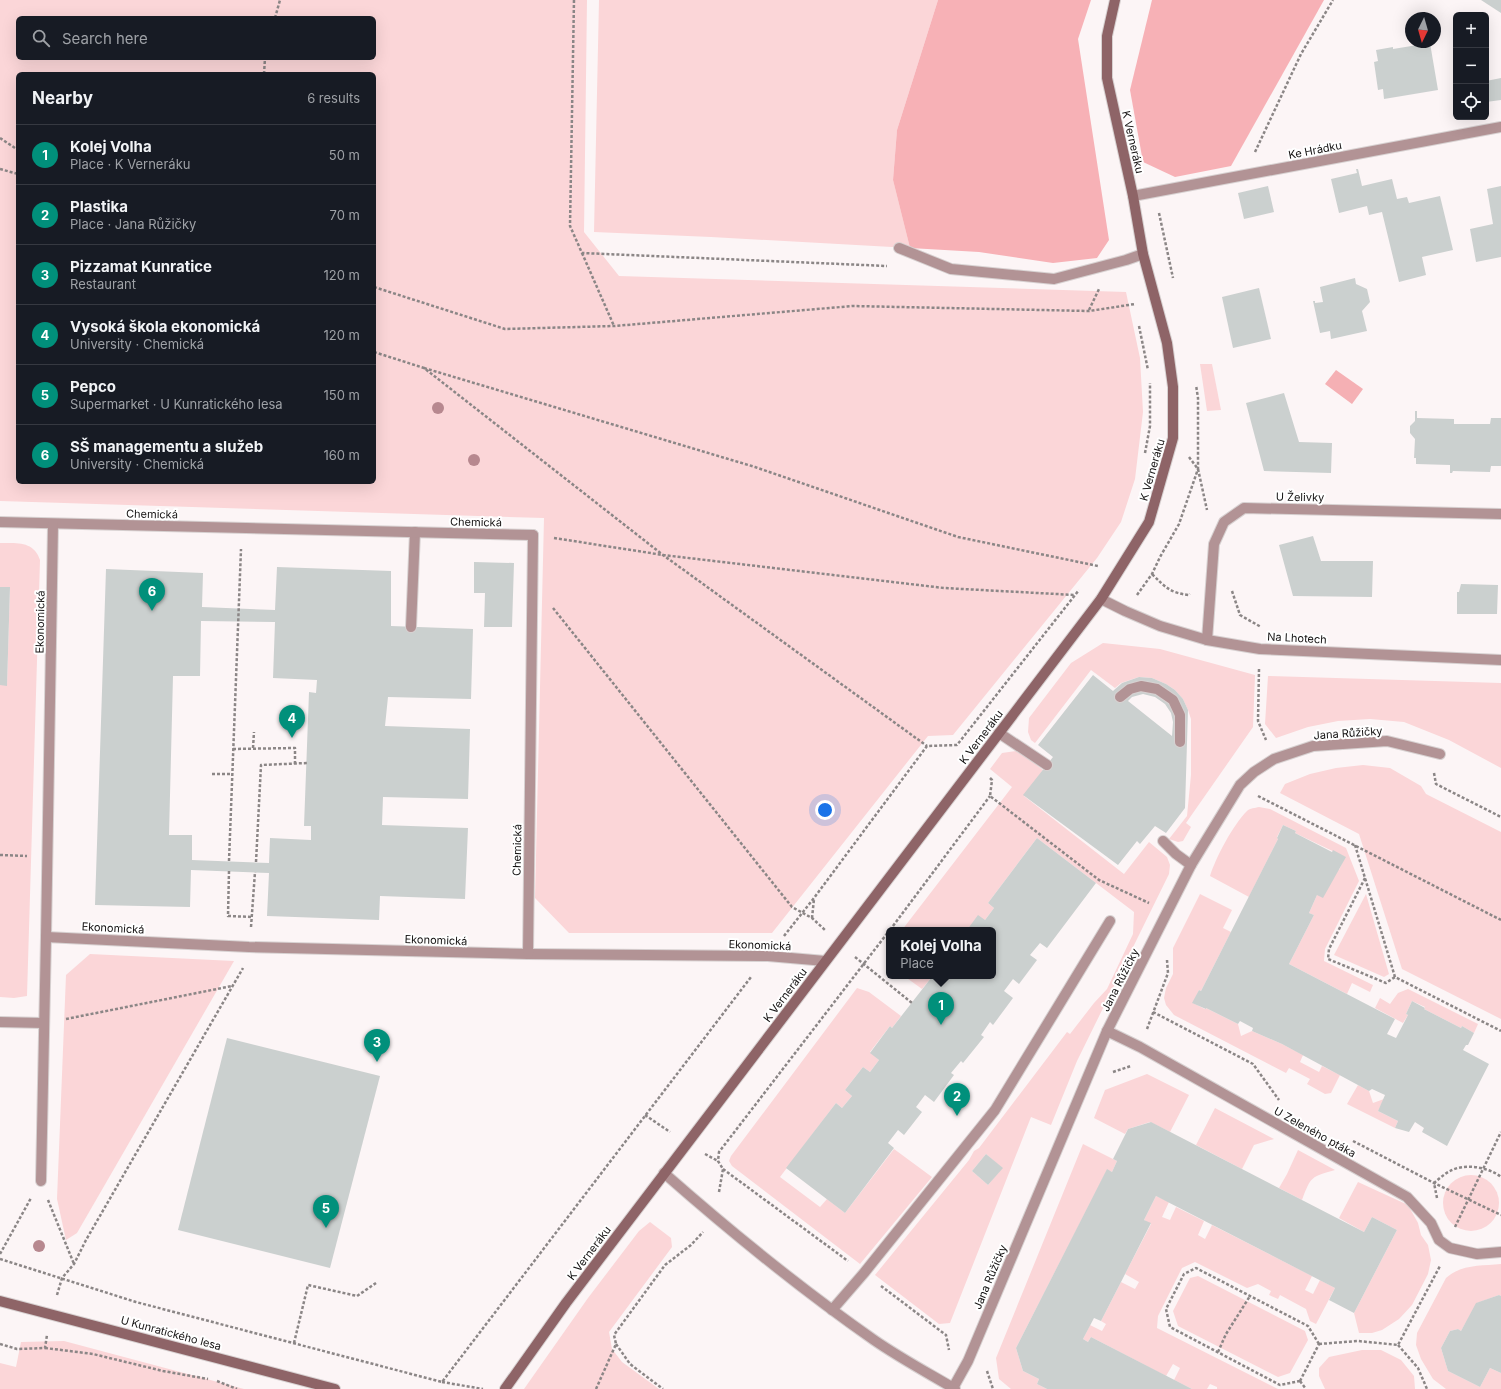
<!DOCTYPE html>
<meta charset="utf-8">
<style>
:root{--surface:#171b24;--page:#242831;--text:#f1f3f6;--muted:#9ea1a6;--line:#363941;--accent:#01907b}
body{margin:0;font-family:Inter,sans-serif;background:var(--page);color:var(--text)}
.controls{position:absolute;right:12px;top:12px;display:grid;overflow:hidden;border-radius:6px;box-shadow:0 4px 16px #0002}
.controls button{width:36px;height:36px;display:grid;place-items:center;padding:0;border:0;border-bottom:1px solid var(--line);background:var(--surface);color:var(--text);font:20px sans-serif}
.compass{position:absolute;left:1405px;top:12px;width:36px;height:36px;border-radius:50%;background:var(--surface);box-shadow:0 4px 16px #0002;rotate:185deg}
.you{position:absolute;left:825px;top:810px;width:14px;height:14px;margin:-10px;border:3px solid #fff;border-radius:50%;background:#1a73e8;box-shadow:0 0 0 6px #1a73e833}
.badge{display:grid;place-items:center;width:26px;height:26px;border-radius:50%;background:var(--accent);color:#fff;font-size:13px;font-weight:700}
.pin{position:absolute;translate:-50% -33px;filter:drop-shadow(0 1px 2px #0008)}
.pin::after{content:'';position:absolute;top:21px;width:14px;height:12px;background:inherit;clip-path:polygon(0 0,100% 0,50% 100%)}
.popup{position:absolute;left:886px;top:927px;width:110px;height:52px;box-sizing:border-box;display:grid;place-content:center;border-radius:6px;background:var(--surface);filter:drop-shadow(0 1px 3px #0005);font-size:13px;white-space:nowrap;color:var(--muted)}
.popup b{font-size:15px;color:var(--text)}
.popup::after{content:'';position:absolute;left:50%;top:100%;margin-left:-8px;border:8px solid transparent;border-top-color:var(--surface)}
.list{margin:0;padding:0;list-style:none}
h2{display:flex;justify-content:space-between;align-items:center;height:52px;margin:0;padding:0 16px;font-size:17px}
h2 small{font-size:13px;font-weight:400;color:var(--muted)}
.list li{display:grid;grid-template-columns:26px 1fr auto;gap:12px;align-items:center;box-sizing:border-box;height:60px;padding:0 16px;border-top:1px solid var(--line)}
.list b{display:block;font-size:15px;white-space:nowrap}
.list p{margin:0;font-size:13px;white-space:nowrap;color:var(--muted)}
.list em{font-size:13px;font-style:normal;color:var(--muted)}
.icon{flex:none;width:22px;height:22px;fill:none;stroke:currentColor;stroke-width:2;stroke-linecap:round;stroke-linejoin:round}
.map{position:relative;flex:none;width:1501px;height:1389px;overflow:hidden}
.search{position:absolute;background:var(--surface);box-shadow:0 4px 16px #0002;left:16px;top:16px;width:360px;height:44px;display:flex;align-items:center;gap:10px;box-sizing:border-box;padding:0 14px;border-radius:6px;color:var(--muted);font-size:15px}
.panel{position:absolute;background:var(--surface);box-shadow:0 4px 16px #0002;left:16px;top:72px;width:360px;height:412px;border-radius:6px}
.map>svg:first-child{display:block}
.green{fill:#fbd6d8;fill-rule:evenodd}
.forest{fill:#f7b1b6}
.water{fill:#f5b0b4}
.building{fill:#cbd0cf;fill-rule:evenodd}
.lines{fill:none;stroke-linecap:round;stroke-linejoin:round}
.lane-casing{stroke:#d7d1d1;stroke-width:12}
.street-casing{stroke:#d7d1d1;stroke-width:12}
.secondary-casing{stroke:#d7d1d1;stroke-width:12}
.path{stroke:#8b8686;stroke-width:2.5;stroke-dasharray:3 2;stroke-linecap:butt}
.lane{stroke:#b29395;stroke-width:10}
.street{stroke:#b29395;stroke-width:10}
.secondary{stroke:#8e6467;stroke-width:10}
.tree{fill:#b7888f}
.labels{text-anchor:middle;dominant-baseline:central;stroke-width:4;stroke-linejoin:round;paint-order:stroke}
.street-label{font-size:11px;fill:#131111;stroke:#fff}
</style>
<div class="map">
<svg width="1501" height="1389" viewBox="0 0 1501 1389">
<rect width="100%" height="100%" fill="#fcf5f6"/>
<g class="green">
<path d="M0,0h587l-3,232 35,44 507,16 14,66 3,54 -8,67 -14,43 -24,36 -144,177 -25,1 -156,197h-203l-34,-35 9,-380 -544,-17zM18,18h356v40h-356zM18,74h356v408h-356z"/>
<path d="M599,0h339l-41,130 -4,50 17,68 -199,-11 -117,-5z"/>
<path d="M1200,364h12l9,46 -14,1z"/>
<path d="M0,543c17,0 34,-2 40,17l-13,436 -13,2 -14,-1v-312h7l3,-98h-10z"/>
<path d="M1103,643l57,6 95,26 -2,52 -67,96 5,4 -8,14 -5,1 -9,-3 18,-23 4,-41v-56l-3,-9 -5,-11 -8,-9 -9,-6 -14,-6 -13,-1 -18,6 -6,5 -24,-18 -56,73 -4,-3 -3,-8 1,-14 42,-55z"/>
<path d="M1268,676l233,7v85l-52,-28 -45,-18 -34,-3 -32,2 -30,6 -32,11 -11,-14z"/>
<path d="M1016,751l8,4 19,15 -19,26 100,78 25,-32 18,15 3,8 -1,9 -92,187 -26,64 -20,-8 -81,206 -11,1 -64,-49 94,-115 5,-9 5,-3 88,-116 3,2 24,-31 13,-14 26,-55 1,-22 -97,-74 -49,65 6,5 -9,12 -18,10h-65l110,-143 -22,-18 12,-16zM986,1154l16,14 -14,17 -16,-14z"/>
<path d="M1363,765l27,3 31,18 5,8 75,38v187l-99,-50 -43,-135 -79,-41 5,-9 25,-10 26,-6z"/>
<path d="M1259,807l11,2 76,39 13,33 -34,68 -1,12 49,24 -3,7 -18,-9 -5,11 -58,-30 25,-49 -5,-2 8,-18 21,-26 1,1 6,-13 -50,-24 1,-2 -13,-6 -6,12 1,2 -29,58 -39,-21c6,-19 23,-51 37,-65 3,-3 8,-3 12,-4z"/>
<path d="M1200,894l32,16 -9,18 8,4 -30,59 -2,-1 -6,13 12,6 1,-1 32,16 3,12 11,-5 30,13 21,11 -3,7 19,10 3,-6 18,9 -9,18 -6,1 -18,-10 3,-5 -21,-11 -3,5 -112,-58 -8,-10 -2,-7 2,-10 7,-14v-26z"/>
<path d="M1366,894l23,80 -5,3 -50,-22z"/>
<path d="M90,954l144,7 -157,272 -11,7 -9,-41 9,-224z"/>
<path d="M904,976h24l3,2 -9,11z"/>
<path d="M857,988l12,4 32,24 -9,12 -2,-2 -20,26 9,8 -9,12 -7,-5 -18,23 7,6 -10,12 -6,-5 -56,74 40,30 7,-8 18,14 49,-64 38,28 -72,87 -128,-98 -3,-5 2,-5z"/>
<path d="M1408,989l70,35 -4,9 -12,-7 -1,2 -37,-19 1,-2 -13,-6 -6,13 2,1 -5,8 -28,-15 5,-10 10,6 8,-11z"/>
<path d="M1147,1074l42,21 -19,37 -20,-10 -22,7 -3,5 -31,-16 11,-28z"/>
<path d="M1358,1085l11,6 4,12 11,-4 -6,12 20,10 -3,7 -48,-24z"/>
<path d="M1215,1108l59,31 -20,6 -12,24 -46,-24z"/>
<path d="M1083,1144l34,17 -5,11 -5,-2 -91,178 7,23 16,8 -2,5 10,5h-36l-12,-10 -3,-21z"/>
<path d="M1298,1150l37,20c-24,7 -24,6 -33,30l-23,-12 8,-14z"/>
<circle cx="1471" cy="1203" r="28"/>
<path d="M1358,1182l50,23 10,18 3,12 7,10 3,15 -3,14 -16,31 -13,14 -17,11 -10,3h-13l-5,-20 43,-83 -25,-13 -8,15 -25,-14z"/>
<path d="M1156,1196l13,6 -7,15 8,3 6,-13 28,14 -6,14 7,4 7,-14 100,51 -7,14 8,4 7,-14 15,8 -19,36 -6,-3 -4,-12 -26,-14 -2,4 -9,-4 2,-4 -13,-7 -11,4 -52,-26 -13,6 -24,48 -1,12 121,61h-61v-2l-7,-3 -3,5h-15l-18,-9 6,-12 -7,-4 -7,12 -75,-39 -3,5 -5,-3 7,-14 12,6 4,-7 -5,-3 20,-39 14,7 4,-7 -14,-8 26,-50 -7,-4z"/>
<path d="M650,1222l21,16 1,9 -63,85 3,17 10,13 37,27h-135l64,-91 51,-67z"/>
<path d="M1501,1264v32l-2,-1 -22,8 -16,28 -3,-2 -8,2 -9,17 7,23 32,16 10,-19 11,5v16h-55l-13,-10 -12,-20 -5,-14 1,-12 29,-55c16,-14 35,-12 55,-14z"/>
<path d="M1198,1276l107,55 3,9 -18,33 -12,4 -100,-51 -5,-15 17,-33z"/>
<path d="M64,1341l180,48h-244v-26l16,4 5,-25z"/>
<path d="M1362,1350h19l20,10 13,16 1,13h-90l-6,-13v-8l10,-11z"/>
</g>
<g class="forest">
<path d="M938,0h153l-13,39 31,201 -12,18 -44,5 -74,-11 -69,-4 -17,-68 4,-50z"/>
<path d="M1152,0h172l-93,166 -56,11 -32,-15 -13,-72z"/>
</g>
<path class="water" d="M1336,370l27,19 -11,15 -27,-20z"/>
<g class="building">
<path d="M1481,0h20v13z"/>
<path d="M1430,43l8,47 -54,9 -1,-10 -5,1 -4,-28 4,-1 -2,-11 17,-3v2z"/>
<path d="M1501,78v22l-15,2v-21z"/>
<path d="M1356,169h2l4,17 30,-7 5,20 10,-2 2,6 31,-7 13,54 -31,7 4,18 -27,7 -17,-70 -13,3 -2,-9 -28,7 -8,-34 26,-6z"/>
<path d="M1268,186l6,26 -30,7 -6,-26z"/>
<path d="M1501,186v71l-25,5 -6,-33 23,-5 -6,-35z"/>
<path d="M1355,278l1,6 11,5 3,13 -8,9 5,20 -36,8 -1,-8 -10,2 -7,-32h2v2l8,-1 -3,-15z"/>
<path d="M1259,288l12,51 -38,9 -11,-51z"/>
<path d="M1284,393l15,49 33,1 -1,30 -67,-2 -18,-68z"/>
<path d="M1415,411h2v7l37,1v5h36l1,-6h10v48h-10l-1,6 -37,-1 -1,2h-2v-8l-34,-1v-6h-2l1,-19 -5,-6v-7l5,-5z"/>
<path d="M1313,536l8,25h52l-1,36 -79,-1 -14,-51z"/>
<path d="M474,562l40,1 -2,64h-28l1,-34h-11z"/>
<path d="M277,567l114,4v55l82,3 -2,70 -83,-2 -3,29 85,3 -2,70 -85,-2 -1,28 86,3 -3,71 -85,-3 -1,24 -112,-4 2,-43 -78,-3 -1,37 -95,-2 11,-336 97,4 -1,34 73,3zM201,621l74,1 -2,56 44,2 -1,13 -7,-1 -5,134h7v14l-41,-2 -1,25 -77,-3v-25h-23l4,-159h27z"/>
<path d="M1461,584l37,1 -1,29h-40v-22h2z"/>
<path d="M0,587h10l-3,99 -7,-1z"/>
<path d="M1093,675l20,16 9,-8 17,-6 13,1 14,6 9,6 8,9 5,11 -3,98 -19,25 -11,-7 -15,18 -3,-3 -19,24 -95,-70 30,-38 -15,-12zM1143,694l12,3 10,7 6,9 2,9 -1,14 -44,-35 4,-4z"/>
<path d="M1283,825l13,6 -1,2 37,19 1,-2 13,7 -23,41 -6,-3 -8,18 5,2 -25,49 106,55 -8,15 9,4 12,-23 -2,-1 6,-13 13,7 -1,1 37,19 1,-2 12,7 -6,12h-2l-3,5 26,14 -42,82 -25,-14 2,-4 -9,-6 -6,10 -14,-4 3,-7 -20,-10 7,-16 -13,-6 -3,2 -87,-47 -30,-13 1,-3 -13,-7 -2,3 -32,-16v1l-14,-6 7,-13 2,1 77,-152 -1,-1z"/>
<path d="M1037,838l59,45 -49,65 -7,-5 -10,12 7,5 -18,24 -6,-5 -9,12 9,7 -20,27 -3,-3 -9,13 3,2 -21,26 -2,-2 -10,12 3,2 -20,27 -9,-7 -9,12 6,5 -18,23 -6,-5 -10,13 6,5 -49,65 -59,-45 50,-65 6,5 10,-12 -7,-6 18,-23 7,5 9,-12 -9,-7 20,-27 2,2 39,-50 -3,-2h65v-46h-26l11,-15 7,5 9,-12 -6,-5z"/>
<path d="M227,1038l153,38 -50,192 -152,-38z"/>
<path d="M1151,1122l213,110 8,-15 25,13 -43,83 -25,-13 6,-12 -179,-92 -12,24 7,3 -30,59 -20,39 -7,-3 -11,21 5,3 3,-5 101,52h-145l-10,-5 2,-5 -16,-8 -7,-23 91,-179 5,3 5,-11 -4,-2 15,-30z"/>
<path d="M986,1154l17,14 -15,17 -16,-14z"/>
<path d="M1499,1295l2,1v77l-11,-5 -10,19 -32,-16 -7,-23 9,-17 8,-2 3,2 15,-28z"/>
</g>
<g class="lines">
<g class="lane-casing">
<g id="lane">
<path d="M899,248l52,21 103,10 72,-19 17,-6"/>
<path d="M411,627l4,-95"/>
<path d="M1120,697l10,-8 11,-3 16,3 16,11 7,15v27"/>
<path d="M999,733l48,32"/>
<path d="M1163,841l13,13 15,11"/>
<path d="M46,937l203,10 279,7 240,2 57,5"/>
<path d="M528,954l5,-419"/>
<path d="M832,1310l32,-37 131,-163 115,-189"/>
</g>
</g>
<g class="street-casing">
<g id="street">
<path d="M1133,196l368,-69"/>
<path d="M0,522l533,13"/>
<path d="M1101,599l24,12 35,15 47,14 53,9 241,11"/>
<path d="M1207,640l7,-96 10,-22 20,-14 257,6"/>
<path d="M0,1022l43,1"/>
<path d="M1107,1031l33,16 267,150 24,26 8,17 11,8 27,6 24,-2"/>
<path d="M664,1173c67,59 137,116 210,167 26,18 54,33 81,49"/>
<path d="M41,1181l5,-244 7,-413"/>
<path d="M953,1388l15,-27 139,-330 84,-166 49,-80 14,-13 20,-13 39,-13 74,-5 53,13"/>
</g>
</g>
<g class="secondary-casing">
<g id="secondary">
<path d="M0,1301l335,88"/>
<path d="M505,1389l61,-86 535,-704 48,-77 24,-84v-51l-6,-44 -24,-89 -10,-58 -26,-118v-42l8,-36"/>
</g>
</g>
<g class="path">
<path d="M574,0l-4,226 12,27 305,13"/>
<path d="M275,18l5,-18"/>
<path d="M264,74l1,-16"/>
<path d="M0,138l18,12"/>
<path d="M1255,152l46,-98 32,-54"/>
<path d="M0,169l18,5"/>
<path d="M1159,213l14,65"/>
<path d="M582,253l32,73"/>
<path d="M374,287l131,42 109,-3 239,-20 236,5 46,-7"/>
<path d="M1089,310l10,-21"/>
<path d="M1139,326l9,44"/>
<path d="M374,352l50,16 239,187 264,191"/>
<path d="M424,368l331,99 203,70 140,29"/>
<path d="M1145,453l5,-27v-43"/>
<path d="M1189,457l9,12 9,41"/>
<path d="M554,538l109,17 281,33 131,7"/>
<path d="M1152,574c13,13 18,19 37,21l1,-1"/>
<path d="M1232,591l8,24 21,12"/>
<path d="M1137,595l15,-21 8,-17 19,-33 19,-55v-71l-2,-13"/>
<path d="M553,608l239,299 20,11 13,12"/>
<path d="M1259,669l-1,52 8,19"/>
<path d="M253,748l1,-16"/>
<path d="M233,749l62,-1v16"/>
<path d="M1434,773l2,11 65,33"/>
<path d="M212,774h20"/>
<path d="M990,778l2,2 -2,16 109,84 50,23"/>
<path d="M1258,796l243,124"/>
<path d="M1355,845l40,132 106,54"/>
<path d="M0,855l27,1"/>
<path d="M229,861l12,-312"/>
<path d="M256,862l5,-97 46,-2"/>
<path d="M229,871l-1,45 25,1"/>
<path d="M1365,878l-36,71 -1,10 58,24 9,-6"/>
<path d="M812,918l2,-19"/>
<path d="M251,927l4,-55"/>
<path d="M890,930l100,-134"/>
<path d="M784,936l30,-38 113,-152 30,-1 122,-155"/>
<path d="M855,957l57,46"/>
<path d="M1153,1012l100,52 26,36"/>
<path d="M66,1019l166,-33"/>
<path d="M1147,1029l21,-56 -1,-13"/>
<path d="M1113,1072l18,-6"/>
<path d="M645,1115l25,17"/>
<path d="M1353,1141l81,42 67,32"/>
<path d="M705,1154l13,7"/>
<path d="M723,1169l125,92"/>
<path d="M719,1192l4,-23 -5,-8 1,-9 170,-221"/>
<path d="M1437,1198l-3,-15c5,-4 10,-9 16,-12 14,-8 39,-4 51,6"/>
<path d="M48,1200l26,64"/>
<path d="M1455,1227l46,-95"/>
<path d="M0,1254l31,-56"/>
<path d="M0,1259l136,43 306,80 309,-405"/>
<path d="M881,1286l65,49 3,15"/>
<path d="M57,1295l5,-17 12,-14 12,-24 157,-272"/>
<path d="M294,1343l14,-58 49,11 19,-13"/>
<path d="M0,1344l17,5 28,-1 2,-13"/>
<path d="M616,1344l14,20 33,25"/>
<path d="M1319,1344l39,-3 40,4 42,-79"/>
<path d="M1398,1345l20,23 9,21"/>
<path d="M45,1348l48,6 70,17 45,8"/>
<path d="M1218,1352l8,-18 24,-38"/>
<path d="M987,1371l6,18"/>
<path d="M217,1381l20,8"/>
<path d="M1300,1381l-20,4 -110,-58 -4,-18 18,-35 12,-6 112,58 11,18"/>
<path d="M1300,1381l19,-37"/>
<path d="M1300,1381l6,8"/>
<path d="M442,1382l41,7"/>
<path d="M596,1389l20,-45 -2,-9 51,-70 26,-20 12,-13"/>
</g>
<use href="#lane" class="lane"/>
<use href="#street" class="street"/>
<use href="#secondary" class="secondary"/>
</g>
<g class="tree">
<circle cx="438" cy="408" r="6"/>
<circle cx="474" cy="460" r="6"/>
<circle cx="39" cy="1246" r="6"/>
</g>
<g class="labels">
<g class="street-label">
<text transform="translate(1133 142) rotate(77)">K Verneráku</text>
<text transform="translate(1315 150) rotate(-11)">Ke Hrádku</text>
<text transform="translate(1152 470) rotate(-74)">K Verneráku</text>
<text transform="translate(1300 497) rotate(1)">U Želivky</text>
<text transform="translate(152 514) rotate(1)">Chemická</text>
<text transform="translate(476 522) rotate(1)">Chemická</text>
<text transform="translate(40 622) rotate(-89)">Ekonomická</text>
<text transform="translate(1297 638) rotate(3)">Na Lhotech</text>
<text transform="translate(1348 733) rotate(-4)">Jana Růžičky</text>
<text transform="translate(981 737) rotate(-53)">K Verneráku</text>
<text transform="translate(517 850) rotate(-89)">Chemická</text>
<text transform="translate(113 928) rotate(3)">Ekonomická</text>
<text transform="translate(436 940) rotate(2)">Ekonomická</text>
<text transform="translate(760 945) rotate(2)">Ekonomická</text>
<text transform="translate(1120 980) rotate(-63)">Jana Růžičky</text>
<text transform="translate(785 995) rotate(-53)">K Verneráku</text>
<text transform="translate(1315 1132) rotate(29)">U Zeleného ptáka</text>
<text transform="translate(589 1253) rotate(-53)">K Verneráku</text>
<text transform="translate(990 1277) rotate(-67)">Jana Růžičky</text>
<text transform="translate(171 1333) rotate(15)">U Kunratického lesa</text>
</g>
</g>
</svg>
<div class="controls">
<button>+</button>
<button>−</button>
<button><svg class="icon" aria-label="locate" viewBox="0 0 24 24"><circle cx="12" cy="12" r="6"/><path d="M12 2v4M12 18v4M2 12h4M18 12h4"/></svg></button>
</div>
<svg class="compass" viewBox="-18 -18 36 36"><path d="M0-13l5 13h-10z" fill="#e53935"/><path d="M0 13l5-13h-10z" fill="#9ea1a6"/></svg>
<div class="you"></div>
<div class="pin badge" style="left:941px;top:1025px">1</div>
<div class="popup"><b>Kolej Volha</b>Place</div>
<div class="pin badge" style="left:957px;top:1116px">2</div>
<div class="pin badge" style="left:377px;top:1062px">3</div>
<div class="pin badge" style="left:292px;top:738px">4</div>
<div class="pin badge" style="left:326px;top:1228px">5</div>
<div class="pin badge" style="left:152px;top:611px">6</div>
<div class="search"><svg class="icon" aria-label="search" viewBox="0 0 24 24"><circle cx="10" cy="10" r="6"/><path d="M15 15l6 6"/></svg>Search here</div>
<section class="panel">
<h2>Nearby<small>6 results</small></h2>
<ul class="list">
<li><span class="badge">1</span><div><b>Kolej Volha</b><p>Place · K Verneráku</p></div><em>50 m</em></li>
<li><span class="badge">2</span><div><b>Plastika</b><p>Place · Jana Růžičky</p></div><em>70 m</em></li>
<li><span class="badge">3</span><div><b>Pizzamat Kunratice</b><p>Restaurant</p></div><em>120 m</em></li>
<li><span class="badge">4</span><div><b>Vysoká škola ekonomická</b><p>University · Chemická</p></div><em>120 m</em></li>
<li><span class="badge">5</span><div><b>Pepco</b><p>Supermarket · U Kunratického lesa</p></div><em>150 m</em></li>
<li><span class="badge">6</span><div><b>SŠ managementu a služeb</b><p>University · Chemická</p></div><em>160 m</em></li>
</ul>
</section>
</div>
